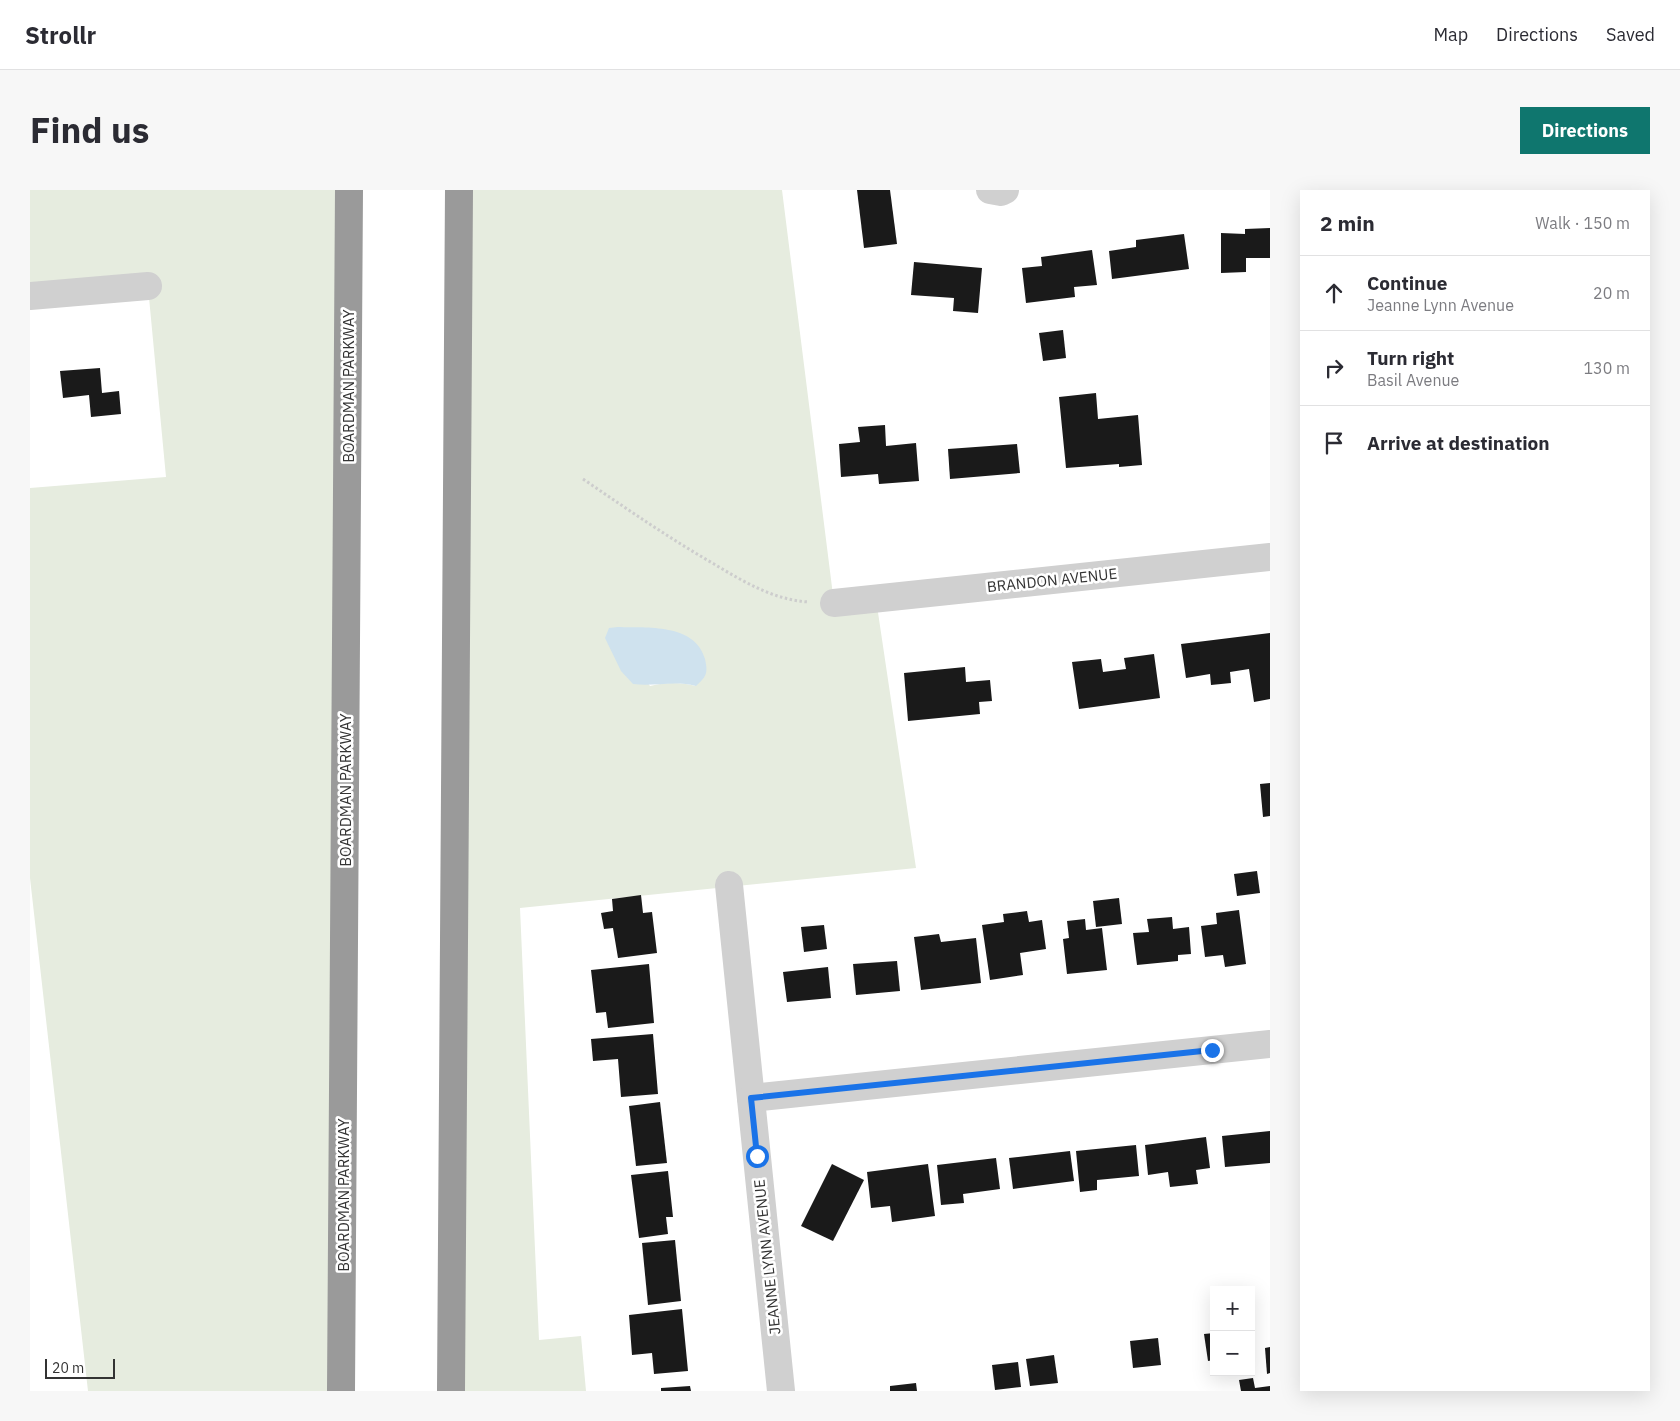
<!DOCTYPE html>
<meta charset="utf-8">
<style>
:root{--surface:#fff;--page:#f7f7f7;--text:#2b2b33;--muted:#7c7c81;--line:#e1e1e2;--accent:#0f766e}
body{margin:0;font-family:"IBM Plex Sans",sans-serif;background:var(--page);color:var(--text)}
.controls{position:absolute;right:15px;bottom:15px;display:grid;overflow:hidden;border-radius:0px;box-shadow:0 5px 20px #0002}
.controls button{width:45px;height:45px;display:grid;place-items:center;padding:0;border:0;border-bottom:1px solid var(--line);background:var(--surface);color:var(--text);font:25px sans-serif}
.scale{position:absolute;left:15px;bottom:12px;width:70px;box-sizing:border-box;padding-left:5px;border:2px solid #333;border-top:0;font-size:14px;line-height:18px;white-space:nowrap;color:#333;-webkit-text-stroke:4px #fff;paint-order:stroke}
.stop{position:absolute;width:15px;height:15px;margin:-11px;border:4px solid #1a73e8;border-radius:50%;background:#fff}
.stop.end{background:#1a73e8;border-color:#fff;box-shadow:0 1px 5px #0008}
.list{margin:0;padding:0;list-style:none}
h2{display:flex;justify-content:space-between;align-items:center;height:65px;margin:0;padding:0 20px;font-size:21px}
h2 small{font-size:16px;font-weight:400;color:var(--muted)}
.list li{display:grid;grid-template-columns:32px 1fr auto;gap:15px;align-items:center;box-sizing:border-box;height:75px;padding:0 20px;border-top:1px solid var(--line)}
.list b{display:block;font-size:19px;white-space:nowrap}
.list p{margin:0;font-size:16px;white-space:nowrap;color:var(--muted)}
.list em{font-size:16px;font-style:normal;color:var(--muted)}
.icon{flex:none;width:28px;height:28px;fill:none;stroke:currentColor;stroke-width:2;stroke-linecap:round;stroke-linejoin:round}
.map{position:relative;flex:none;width:1240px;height:1201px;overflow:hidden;border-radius:0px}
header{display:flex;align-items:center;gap:30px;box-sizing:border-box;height:70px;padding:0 25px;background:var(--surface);border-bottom:1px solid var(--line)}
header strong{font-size:24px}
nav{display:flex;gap:28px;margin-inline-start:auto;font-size:18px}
.intro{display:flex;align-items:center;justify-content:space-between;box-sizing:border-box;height:120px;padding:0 30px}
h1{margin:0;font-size:35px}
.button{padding:12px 22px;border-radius:0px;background:var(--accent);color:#fff;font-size:18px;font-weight:700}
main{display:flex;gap:30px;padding:0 30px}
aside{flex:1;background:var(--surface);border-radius:0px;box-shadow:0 5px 20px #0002}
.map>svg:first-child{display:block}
.green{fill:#e6ecdf;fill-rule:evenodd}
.water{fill:#cfe2ee}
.building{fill:#1a1a1a}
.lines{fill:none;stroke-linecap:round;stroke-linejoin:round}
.path{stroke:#cdcdcd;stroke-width:3;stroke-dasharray:2.5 2.5;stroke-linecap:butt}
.minor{stroke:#d0d0d0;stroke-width:28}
.motorway{stroke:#9a9a9a;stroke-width:28}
.route{stroke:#1a73e8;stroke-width:6}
.labels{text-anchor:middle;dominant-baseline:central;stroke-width:5;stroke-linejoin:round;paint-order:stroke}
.street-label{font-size:15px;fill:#333;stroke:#fff}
</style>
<header>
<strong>Strollr</strong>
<nav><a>Map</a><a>Directions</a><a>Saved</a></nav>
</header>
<div class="intro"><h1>Find us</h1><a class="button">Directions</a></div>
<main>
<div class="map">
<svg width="1240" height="1201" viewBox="0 0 1240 1201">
<rect width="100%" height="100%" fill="#fff"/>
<g class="green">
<path d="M0,0h319l-8,1201h-253l-58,-513v-390l136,-11 -18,-190 -118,9z"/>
<path d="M429,0h323l52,413 42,-4 40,269 -396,40 19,432 42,-4 5,55h-134zM579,438l87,58c-16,-4 -30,-4 -46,0z"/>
</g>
<path class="water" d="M588,437c28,1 77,-4 87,32 3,14 2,17 -9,27 -22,-6 -42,1 -63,-2l-12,-13 -16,-33 4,-10z"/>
<g class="building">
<path d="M827,0h33l7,54 -33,4z"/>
<path d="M1240,38v30h-24v14l-25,1v-40l24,1v-5z"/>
<path d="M1154,44l5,35 -77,10 -3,-28 27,-4v-7z"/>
<path d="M1062,60l5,35 -23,2 1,10 -49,6 -4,-35 20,-2 -1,-9z"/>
<path d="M884,72l68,6 -4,45 -25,-2 1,-13 -43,-3z"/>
<path d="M1033,140l3,28 -23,3 -4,-28z"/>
<path d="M70,178l2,25 17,-2 2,23 -30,3 -2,-22 -26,3 -3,-27z"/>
<path d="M1066,203l2,26 40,-4 4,50 -23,2v-3l-53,4 -7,-71z"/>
<path d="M855,235l1,21 30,-3 3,38 -40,3 -1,-10 -37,3 -2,-33 21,-2 -2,-15z"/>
<path d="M987,254l3,29 -70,6 -2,-30z"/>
<path d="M1240,443v66l-16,3 -5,-33 -19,3 1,11 -20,2 -1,-11 -24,4 -5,-34z"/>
<path d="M1124,464l6,44 -81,11 -7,-47 29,-3 2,13 23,-3 -2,-11z"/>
<path d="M935,477l1,15 24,-2 2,21 -13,1 1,12 -72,7 -4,-48z"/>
<path d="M1240,593v33l-7,1 -3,-33z"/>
<path d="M1227,681l3,22 -23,3 -3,-22z"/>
<path d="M611,705l2,18 9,-1 5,41 -39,5 -5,-30 -9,1 -3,-16 12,-2 -1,-12z"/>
<path d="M1089,708l3,26 -26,3 -3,-26z"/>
<path d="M1209,720l7,54 -21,3 -2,-12 -18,2 -4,-31 16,-2 -1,-11z"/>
<path d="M997,721l2,11 13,-2 4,29 -26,4 3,22 -33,5 -8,-55 22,-3 -1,-8z"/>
<path d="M1142,727l1,12 16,-2 2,27 -13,1v6l-41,4 -4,-32 16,-1 -2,-13z"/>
<path d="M1055,729l1,11 16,-2 5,42 -40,4 -4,-35 6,-1 -2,-17z"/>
<path d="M794,735l3,24 -23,3 -3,-25z"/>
<path d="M909,744l2,8 35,-4 5,45 -60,7 -7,-53z"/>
<path d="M867,771l3,30 -44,4 -3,-31z"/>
<path d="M619,774l5,59 -46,5 -2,-16 -10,1 -5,-43z"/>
<path d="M798,777l3,31 -44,4 -4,-30z"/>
<path d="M623,844l5,60 -37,3 -3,-38 -25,2 -2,-22z"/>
<path d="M630,912l7,61 -31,3 -7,-60z"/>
<path d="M1240,941v32l-45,4 -3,-31z"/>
<path d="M1176,947l4,31 -14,2 2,14 -28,3 -2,-15 -20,3 -3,-30z"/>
<path d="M1106,955l3,31 -42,4v10l-17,2 -4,-41z"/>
<path d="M1040,961l4,30 -61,8 -4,-31z"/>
<path d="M966,968l4,31 -37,5 1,9 -23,2 -4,-40z"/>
<path d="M802,974l32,16 -31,61 -32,-15z"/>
<path d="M898,974l7,52 -43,6 -2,-16 -19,2 -4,-36z"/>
<path d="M638,981l5,46h-7l2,17 -29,4 -8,-63z"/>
<path d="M645,1050l6,61 -33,4 -6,-62z"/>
<path d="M652,1119l6,62 -34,3 -2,-21 -20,2 -3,-40z"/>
<path d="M1184,1143v27l-6,1 -4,-27z"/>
<path d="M1128,1148l3,27 -28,3 -3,-27z"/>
<path d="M1240,1157v26l-3,1 -2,-26z"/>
<path d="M1024,1165l4,28 -28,3 -4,-27z"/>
<path d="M988,1172l3,25 -26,3 -3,-25z"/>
<path d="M1223,1188l2,10 15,-2v5h-29l-2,-11z"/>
<path d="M886,1193l1,8h-27v-5z"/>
<path d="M660,1196l1,5h-30v-3z"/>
</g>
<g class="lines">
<path class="path" d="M553,289c44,30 86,59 131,85 30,18 60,36 95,38"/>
<g class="minor">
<path d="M960,0l11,2 4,-2"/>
<path d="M0,106l118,-10"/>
<path d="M804,413l436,-46"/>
<path d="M699,695l52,506"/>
<path d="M721,908l519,-54"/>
</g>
<g class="motorway">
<path d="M311,1201l8,-1201"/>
<path d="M421,1201l8,-1201"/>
</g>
</g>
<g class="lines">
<path class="route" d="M727,966l-6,-58 461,-48"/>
</g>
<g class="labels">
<g class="street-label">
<text transform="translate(318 196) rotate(-90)">BOARDMAN PARKWAY</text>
<text transform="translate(1022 390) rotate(-6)">BRANDON AVENUE</text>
<text transform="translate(315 600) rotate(-90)">BOARDMAN PARKWAY</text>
<text transform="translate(313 1005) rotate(-90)">BOARDMAN PARKWAY</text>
<text transform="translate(737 1067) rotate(-96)">JEANNE LYNN AVENUE</text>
</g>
</g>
</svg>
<div class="controls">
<button>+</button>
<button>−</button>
</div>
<div class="scale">20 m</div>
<div class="stop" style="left:727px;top:966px"></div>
<div class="stop end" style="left:1182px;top:860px"></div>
</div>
<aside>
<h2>2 min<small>Walk · 150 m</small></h2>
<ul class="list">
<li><svg class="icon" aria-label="ahead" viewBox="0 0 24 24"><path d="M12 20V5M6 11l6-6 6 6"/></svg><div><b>Continue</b><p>Jeanne Lynn Avenue</p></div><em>20 m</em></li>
<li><svg class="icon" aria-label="right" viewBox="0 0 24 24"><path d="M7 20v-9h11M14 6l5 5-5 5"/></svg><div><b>Turn right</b><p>Basil Avenue</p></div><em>130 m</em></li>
<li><svg class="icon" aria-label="arrive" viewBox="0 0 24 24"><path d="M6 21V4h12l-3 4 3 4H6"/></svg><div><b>Arrive at destination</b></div></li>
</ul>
</aside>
</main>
